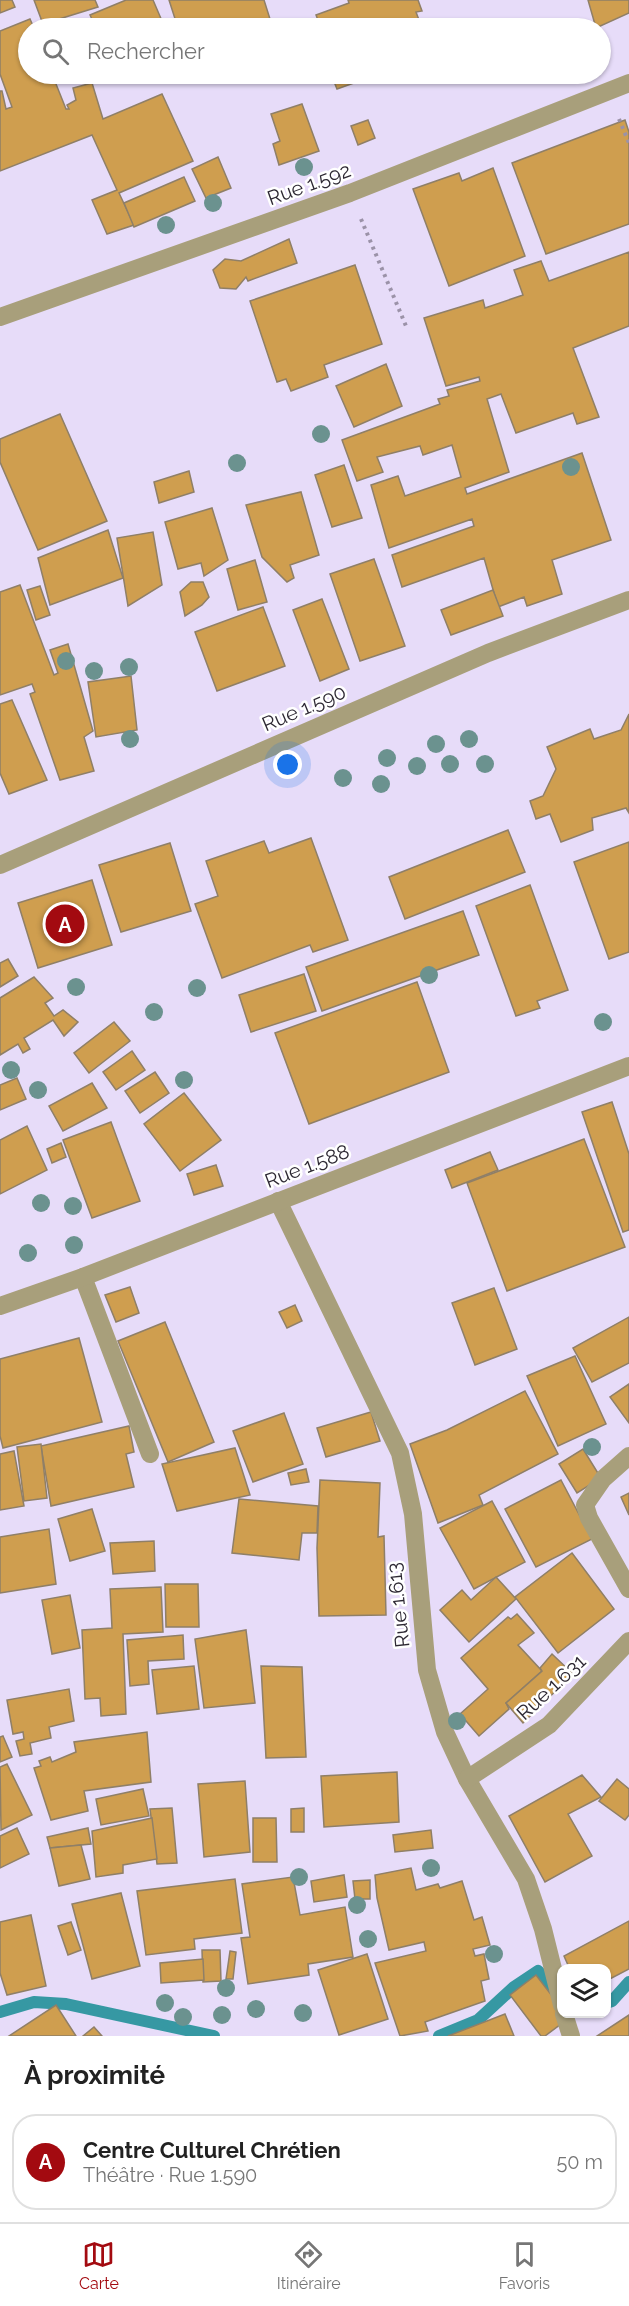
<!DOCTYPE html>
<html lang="fr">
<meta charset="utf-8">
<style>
:root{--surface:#fff;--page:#f6f6f6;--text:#222;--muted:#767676;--line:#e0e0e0;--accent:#a30a10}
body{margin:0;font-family:Raleway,sans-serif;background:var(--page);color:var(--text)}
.controls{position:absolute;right:18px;bottom:18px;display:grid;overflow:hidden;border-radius:12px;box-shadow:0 2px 4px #0004}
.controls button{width:54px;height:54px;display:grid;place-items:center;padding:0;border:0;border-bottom:2px solid var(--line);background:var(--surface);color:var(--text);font:30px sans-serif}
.you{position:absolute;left:288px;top:765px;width:21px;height:21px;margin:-15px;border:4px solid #fff;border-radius:50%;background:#1a73e8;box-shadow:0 0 0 9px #1a73e833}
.badge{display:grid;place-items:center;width:39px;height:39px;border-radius:50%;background:var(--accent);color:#fff;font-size:20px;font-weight:700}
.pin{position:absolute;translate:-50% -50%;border:3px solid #fff;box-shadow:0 2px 6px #0006}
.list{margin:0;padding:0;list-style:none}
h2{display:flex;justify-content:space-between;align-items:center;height:78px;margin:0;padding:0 24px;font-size:26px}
h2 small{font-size:20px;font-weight:400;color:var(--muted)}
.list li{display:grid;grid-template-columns:39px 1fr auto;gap:18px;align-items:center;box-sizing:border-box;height:96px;margin:0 12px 12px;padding:0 12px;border:2px solid var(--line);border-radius:24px}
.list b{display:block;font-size:22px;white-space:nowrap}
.list p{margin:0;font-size:20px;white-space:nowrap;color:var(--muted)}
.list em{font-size:20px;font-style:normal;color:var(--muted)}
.icon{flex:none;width:33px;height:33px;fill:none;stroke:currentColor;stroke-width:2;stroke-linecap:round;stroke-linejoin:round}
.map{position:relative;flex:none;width:629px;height:2036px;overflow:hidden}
.search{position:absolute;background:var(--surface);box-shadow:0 2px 4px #0004;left:18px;right:18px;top:18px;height:66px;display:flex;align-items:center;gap:15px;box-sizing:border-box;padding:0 21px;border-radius:33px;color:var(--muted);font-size:22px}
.sheet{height:186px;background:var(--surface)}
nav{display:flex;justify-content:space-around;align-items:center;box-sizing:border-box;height:84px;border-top:2px solid var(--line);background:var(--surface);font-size:16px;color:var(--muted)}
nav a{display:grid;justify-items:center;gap:3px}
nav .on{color:var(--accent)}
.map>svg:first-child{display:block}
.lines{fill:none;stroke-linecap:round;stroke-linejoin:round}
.stream{stroke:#3698a3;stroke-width:12}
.building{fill:#cf9e4f;stroke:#8f7f67;stroke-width:1.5}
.path{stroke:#9b92a8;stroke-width:4;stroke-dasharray:3 4.5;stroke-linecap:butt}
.minor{stroke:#a89f7b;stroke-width:18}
.tree{fill:#6b928f}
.labels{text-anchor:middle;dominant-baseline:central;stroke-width:5;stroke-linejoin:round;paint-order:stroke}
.street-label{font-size:20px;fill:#2d2833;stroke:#fff}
</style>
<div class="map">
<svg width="629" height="2036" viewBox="0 0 629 2036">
<rect width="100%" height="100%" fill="#e7dcf9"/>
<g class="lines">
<g class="stream">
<path d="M606,2003l6,-2 17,-19"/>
<path d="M0,2012l34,-10 32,2 148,32"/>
<path d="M439,2036l39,-16 36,-33 24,-16 18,19"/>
</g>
</g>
<g class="building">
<path d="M0,0h12l3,7 -15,6z"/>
<path d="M34,0h61l3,7 -55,17z"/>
<path d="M126,0h27l12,28h-69l-6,-13z"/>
<path d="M169,0h95l6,19 -23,9h-69z"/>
<path d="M348,0h70l4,11 -6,1 6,16h-101l-5,-13 33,-12z"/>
<path d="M588,0h41v13l-33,15z"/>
<path d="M30,19l4,9h-6v46h24l14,35h3l-2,-4 9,-5 -3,-12 19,-5 11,36 59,-25 31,67 -74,32 15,32 -27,9 -15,-34 25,-10 -25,-55 -92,36v-80h2l4,18 6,-2 -12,-33v-43z"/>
<path d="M331,74h48l-42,15z"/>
<path d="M302,104l17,47 -40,14 -6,-21 7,-3 -9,-27z"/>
<path d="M368,120l7,18 -17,7 -7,-19z"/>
<path d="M625,120l4,12v92l-83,30 -34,-91z"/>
<path d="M218,157l13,31 -25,10 -14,-29z"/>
<path d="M493,168l32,88 -76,30 -36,-97 46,-16 3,8z"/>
<path d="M184,177l11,24 -61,26 -10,-24z"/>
<path d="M289,239l8,24 -49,18 -2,-4 -10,12 -16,-1 -7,-18 12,-11 16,2z"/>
<path d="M629,252v74l-56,22 26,69 -22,7 -4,-11 -57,20 -15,-39 -14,5 22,73 -44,16 2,6 115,-41 29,87 -59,20 10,34 -35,12 -3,-9 -26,10 -14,-49 -82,29 -10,-32 82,-29 -2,-7 -83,29 -18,-63 27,-9 7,20 56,-19 -9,-32 -29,10 -3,-9 -43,11 6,15 -26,9 -15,-41 98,-36 -2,-5 11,-3 -2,-6 33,-9 -1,-4 -33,9 -22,-68 59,-18 2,8 38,-13 -9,-25 27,-9 8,20z"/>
<path d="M355,265l27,79 -58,21 4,12 -37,14 -5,-12 -9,3 -27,-81z"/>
<path d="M386,364l16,42 -48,21 -18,-41z"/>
<path d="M60,414l47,107 -69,29 -38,-88v-23z"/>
<path d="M344,465l18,53 -30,9 -17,-52z"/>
<path d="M189,471l5,21 -35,11 -5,-21z"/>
<path d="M301,492l18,63 -29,10 4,13 -7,4 -25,-25 -16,-52z"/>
<path d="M212,508l16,52 -24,16 -3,-13 -23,6 -13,-47z"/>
<path d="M108,530l15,48 -73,27 -12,-47z"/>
<path d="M153,532l9,53 -34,21 -11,-68z"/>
<path d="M374,559l31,87 -45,15 -30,-87z"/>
<path d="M255,560l12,42 -29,8 -11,-41z"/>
<path d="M191,582h12l6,15 -7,8 -17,11 -5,-24z"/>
<path d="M20,585l34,90 4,-2 -8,-23 18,-6 25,87 -9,6 10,34 -34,9 -30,-86 5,-2 -3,-8 -32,11v-103z"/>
<path d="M40,586l10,29 -14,5 -9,-30z"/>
<path d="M493,590l10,26 -52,19 -10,-25z"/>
<path d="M322,599l27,70 -29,12 -27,-71z"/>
<path d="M263,607l22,59 -68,25 -22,-59z"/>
<path d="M131,676l6,54 -41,7 -8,-55z"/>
<path d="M12,700l35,80 -38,14 -9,-21v-69z"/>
<path d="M629,714v99l-3,-5 -34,10 1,12 -32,12 -11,-28 -14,5 -6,-18 13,-5 13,-27 -9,-22 43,-18 4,10 27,-9z"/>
<path d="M508,830l17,42 -120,47 -16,-42z"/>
<path d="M311,838l37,102 -35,12 -3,-7 -88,33 -27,-74 23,-8 -12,-35 58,-20 5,12z"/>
<path d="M629,842v110l-20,7 -35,-97z"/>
<path d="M170,843l21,68 -70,21 -22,-67z"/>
<path d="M92,880l20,65 -74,23 -20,-65z"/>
<path d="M530,885l38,105 -31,11 3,7 -24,8 -40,-110z"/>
<path d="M463,911l16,44 -157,56 -16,-44z"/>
<path d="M8,959l10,17 -18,11v-24z"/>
<path d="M304,974l12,37 -65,21 -12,-37z"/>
<path d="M34,977l19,21 -8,5 9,13 9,-6 15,12 -14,14 -11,-16 -29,18 6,11 -7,4 -5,-9 -18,11v-57z"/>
<path d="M417,982l32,90 -140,52 -34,-91z"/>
<path d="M114,1022l16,19 -41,32 -15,-20z"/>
<path d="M132,1051l13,19 -29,20 -13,-18z"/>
<path d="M155,1072l14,21 -29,20 -15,-22z"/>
<path d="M17,1078l9,21 -26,11v-25z"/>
<path d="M92,1083l15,25 -44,23 -14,-25z"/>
<path d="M184,1093l37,47 -41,31 -36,-47z"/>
<path d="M612,1102l17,52v76l-6,2 -41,-120z"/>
<path d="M111,1122l29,79 -48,17 -29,-78z"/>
<path d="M27,1126l20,44 -47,24v-54z"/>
<path d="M584,1139l41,108 -118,44 -40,-108z"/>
<path d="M61,1143l5,14 -14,6 -5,-14z"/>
<path d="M490,1152l8,18 -46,18 -7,-18z"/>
<path d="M216,1165l7,21 -29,9 -7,-21z"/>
<path d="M130,1287l9,26 -23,9 -11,-27z"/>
<path d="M494,1288l23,61 -42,16 -23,-62z"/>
<path d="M295,1305l7,16 -15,7 -8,-16z"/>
<path d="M629,1317v46l-37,19 -19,-34z"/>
<path d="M165,1322l49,120 -46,20 -50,-121z"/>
<path d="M79,1338l23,84 -99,26 -3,-12v-77z"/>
<path d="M575,1356l31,68 -48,22 -31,-70z"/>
<path d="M629,1384v39l-19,-26z"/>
<path d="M525,1391l33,63 -79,41 4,10 -45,18 -28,-79 37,-14z"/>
<path d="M371,1412l9,29 -54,16 -9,-29z"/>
<path d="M284,1413l19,51 -50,18 -20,-51z"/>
<path d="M129,1426l5,26 -8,2 8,33 -83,19 -10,-60z"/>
<path d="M41,1444l6,54 -23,3 -7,-54z"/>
<path d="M235,1448l15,47 -73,16 -15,-47z"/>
<path d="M583,1449l18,29 -24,15 -18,-29z"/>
<path d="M14,1451l10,55 -24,4v-56z"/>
<path d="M306,1469l3,13 -18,3 -3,-12z"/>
<path d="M320,1480l60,3 -2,54 6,-1 2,79 -67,1 -2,-68z"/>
<path d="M561,1480l31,59 -56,28 -31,-58z"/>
<path d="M629,1493v22l-8,-18z"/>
<path d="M239,1499l79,7 -1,27h-15l-3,27 -67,-7z"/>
<path d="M492,1501l33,61 -51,27 -34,-61z"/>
<path d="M92,1509l13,42 -35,10 -12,-42z"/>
<path d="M49,1529l7,55 -56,9v-56z"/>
<path d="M154,1541l1,30 -42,3 -3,-31z"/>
<path d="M572,1553l42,56 -56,44 -43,-56z"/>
<path d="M496,1577l20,22 -47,43 -29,-32 22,-20 9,10z"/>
<path d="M165,1584h33l1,43h-33z"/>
<path d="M161,1587l2,45 -40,2 3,80 -25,2 -1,-18 -15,1 -3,-69 30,-2 -2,-39z"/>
<path d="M70,1595l10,53 -28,6 -10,-54z"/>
<path d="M517,1614l17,19 -16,12 24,26 -36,32 3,6 -30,27 -19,-22 28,-25 -27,-31 47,-41 3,2z"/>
<path d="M246,1630l9,73 -51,5 -9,-69z"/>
<path d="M183,1635l1,24 -36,2 1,23 -19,2 -3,-46z"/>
<path d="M552,1654l21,20 -50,49 -17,-20 36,-32 -2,-3z"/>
<path d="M194,1666l5,43 -42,5 -5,-44z"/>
<path d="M261,1666l41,1 4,90 -40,1z"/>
<path d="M69,1689l5,32 -25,6 2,11 -21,5 2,11 -12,2 -4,-15 8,-2 -1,-7 -10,2 -6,-34z"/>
<path d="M147,1732l4,50 -67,9 4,20 -37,9 -17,-52 7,-2 -2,-5 11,-4 2,5 24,-10 -2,-10z"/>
<path d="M3,1736l9,21 -12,5v-25z"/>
<path d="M7,1764l25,51 -31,15 -1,-63z"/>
<path d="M397,1772l2,50 -75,5 -3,-51z"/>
<path d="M582,1775l19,22 -33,17 24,42 -47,26 -36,-66z"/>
<path d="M617,1779l12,10v26l-4,5 -26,-19z"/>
<path d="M245,1781l5,71 -46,5 -6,-73z"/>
<path d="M143,1789l6,27 -48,9 -5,-26z"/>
<path d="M172,1808l5,55 -20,1 -7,-55z"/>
<path d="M304,1808v24h-13v-23z"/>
<path d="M152,1818l5,41 -34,6v8l-27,4 -4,-46z"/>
<path d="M253,1818h23l1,44h-24z"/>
<path d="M17,1828l12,26 -29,14v-32z"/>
<path d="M88,1828l3,16 -41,4 -3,-11z"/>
<path d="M431,1830l2,18 -38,4 -2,-17z"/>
<path d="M81,1845l9,34 -31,7 -9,-38z"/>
<path d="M411,1868l5,22 22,-6 2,4 22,-7 12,39 8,-3 8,28 -17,4 2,7 9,-2 5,25 -8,2 4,20 -60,21 3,9 -28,5 -25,-73 51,-12 -2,-9 -35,8 -12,-52 -2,-23z"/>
<path d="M344,1875l3,22 -33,5 -3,-21z"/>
<path d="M293,1877l7,38 45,-8 8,50 -45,7 1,11 -61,9 -7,-46 9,-1 -8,-53z"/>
<path d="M235,1879l7,54 -48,6 1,10 -49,6 -9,-64z"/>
<path d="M370,1880v19h-15l-2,-18z"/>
<path d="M121,1893l19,73 -48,13 -20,-75z"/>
<path d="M31,1915l15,71 -39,9 -7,-22v-51z"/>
<path d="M629,1921v48l-23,12v-13l-48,1 10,-4 -4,-9z"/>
<path d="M71,1922l10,28 -13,5 -10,-29z"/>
<path d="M202,1950h18l1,31 -18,1z"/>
<path d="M230,1951l6,1 -3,27h-7z"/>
<path d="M367,1954l21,65 -49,16 -21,-65z"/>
<path d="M203,1959l1,21 -43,3 -1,-20z"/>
<path d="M536,1975l33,43 -24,18h-4l-31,-41z"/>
<path d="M56,2005l20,31h-67z"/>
<path d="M505,2014l9,22h-66z"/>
<path d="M629,2015v21h-32z"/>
<path d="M94,2027l8,9h-19z"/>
</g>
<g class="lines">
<g class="path">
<path d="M619,119l10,24"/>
<path d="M361,219l45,107"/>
</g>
<g class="minor">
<path d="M0,317l350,-124 279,-110"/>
<path d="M0,865l488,-212 141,-53"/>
<path d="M278,1201l122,252 13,61 14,156 18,62 22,47 59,100 17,50 19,76"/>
<path d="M83,1277l67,177"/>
<path d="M0,1306l83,-29 546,-211"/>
<path d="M629,1456l-26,23 -18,26 4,13 40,71"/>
<path d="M467,1779l82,-54 80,-84"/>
<path d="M564,2014l7,22"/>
</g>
</g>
<g class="tree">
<circle cx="304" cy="167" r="9"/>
<circle cx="213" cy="203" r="9"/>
<circle cx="166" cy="225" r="9"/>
<circle cx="321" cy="434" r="9"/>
<circle cx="237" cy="463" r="9"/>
<circle cx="571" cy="467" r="9"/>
<circle cx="66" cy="661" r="9"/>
<circle cx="129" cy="667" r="9"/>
<circle cx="94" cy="671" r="9"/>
<circle cx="130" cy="739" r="9"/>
<circle cx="469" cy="739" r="9"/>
<circle cx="436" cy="744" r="9"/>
<circle cx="387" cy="758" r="9"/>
<circle cx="450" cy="764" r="9"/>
<circle cx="485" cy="764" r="9"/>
<circle cx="417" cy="766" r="9"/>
<circle cx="343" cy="778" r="9"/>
<circle cx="381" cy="784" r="9"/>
<circle cx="429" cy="975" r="9"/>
<circle cx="76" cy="987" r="9"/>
<circle cx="197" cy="988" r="9"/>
<circle cx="154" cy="1012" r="9"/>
<circle cx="603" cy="1022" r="9"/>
<circle cx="11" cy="1070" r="9"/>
<circle cx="184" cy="1080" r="9"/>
<circle cx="38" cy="1090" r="9"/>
<circle cx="41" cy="1203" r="9"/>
<circle cx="73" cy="1206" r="9"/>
<circle cx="74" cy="1245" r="9"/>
<circle cx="28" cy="1253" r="9"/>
<circle cx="592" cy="1447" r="9"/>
<circle cx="457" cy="1721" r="9"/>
<circle cx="431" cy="1868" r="9"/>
<circle cx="299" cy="1877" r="9"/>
<circle cx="357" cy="1905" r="9"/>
<circle cx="368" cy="1939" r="9"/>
<circle cx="494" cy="1954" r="9"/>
<circle cx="226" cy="1988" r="9"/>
<circle cx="165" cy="2003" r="9"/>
<circle cx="256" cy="2009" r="9"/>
<circle cx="303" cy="2013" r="9"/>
<circle cx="222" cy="2015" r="9"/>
<circle cx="183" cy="2017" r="9"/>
</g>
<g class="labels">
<g class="street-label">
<text transform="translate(309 184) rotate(-20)">Rue 1.592</text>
<text transform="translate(304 708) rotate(-23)">Rue 1.590</text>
<text transform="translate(307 1166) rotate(-21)">Rue 1.588</text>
<text transform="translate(398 1605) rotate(-96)">Rue 1.613</text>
<text transform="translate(551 1687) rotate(-43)">Rue 1.631</text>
</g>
</g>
</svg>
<div class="controls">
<button><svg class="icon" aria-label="layers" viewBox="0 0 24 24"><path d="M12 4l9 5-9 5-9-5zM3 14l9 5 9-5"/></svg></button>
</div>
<div class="you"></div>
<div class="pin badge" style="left:65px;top:924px">A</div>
<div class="search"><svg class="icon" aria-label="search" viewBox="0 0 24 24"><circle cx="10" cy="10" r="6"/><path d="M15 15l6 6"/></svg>Rechercher</div>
</div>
<section class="sheet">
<h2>À proximité<small></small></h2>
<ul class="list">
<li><span class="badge">A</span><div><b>Centre Culturel Chrétien</b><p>Théâtre · Rue 1.590</p></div><em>50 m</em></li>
</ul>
</section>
<nav>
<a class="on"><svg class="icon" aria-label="map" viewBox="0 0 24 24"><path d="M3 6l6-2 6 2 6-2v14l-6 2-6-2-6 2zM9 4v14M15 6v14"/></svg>Carte</a>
<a><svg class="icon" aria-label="directions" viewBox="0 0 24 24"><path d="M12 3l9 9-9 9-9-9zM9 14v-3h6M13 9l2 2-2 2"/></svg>Itinéraire</a>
<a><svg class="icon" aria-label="saved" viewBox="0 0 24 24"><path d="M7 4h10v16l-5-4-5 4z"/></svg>Favoris</a>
</nav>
